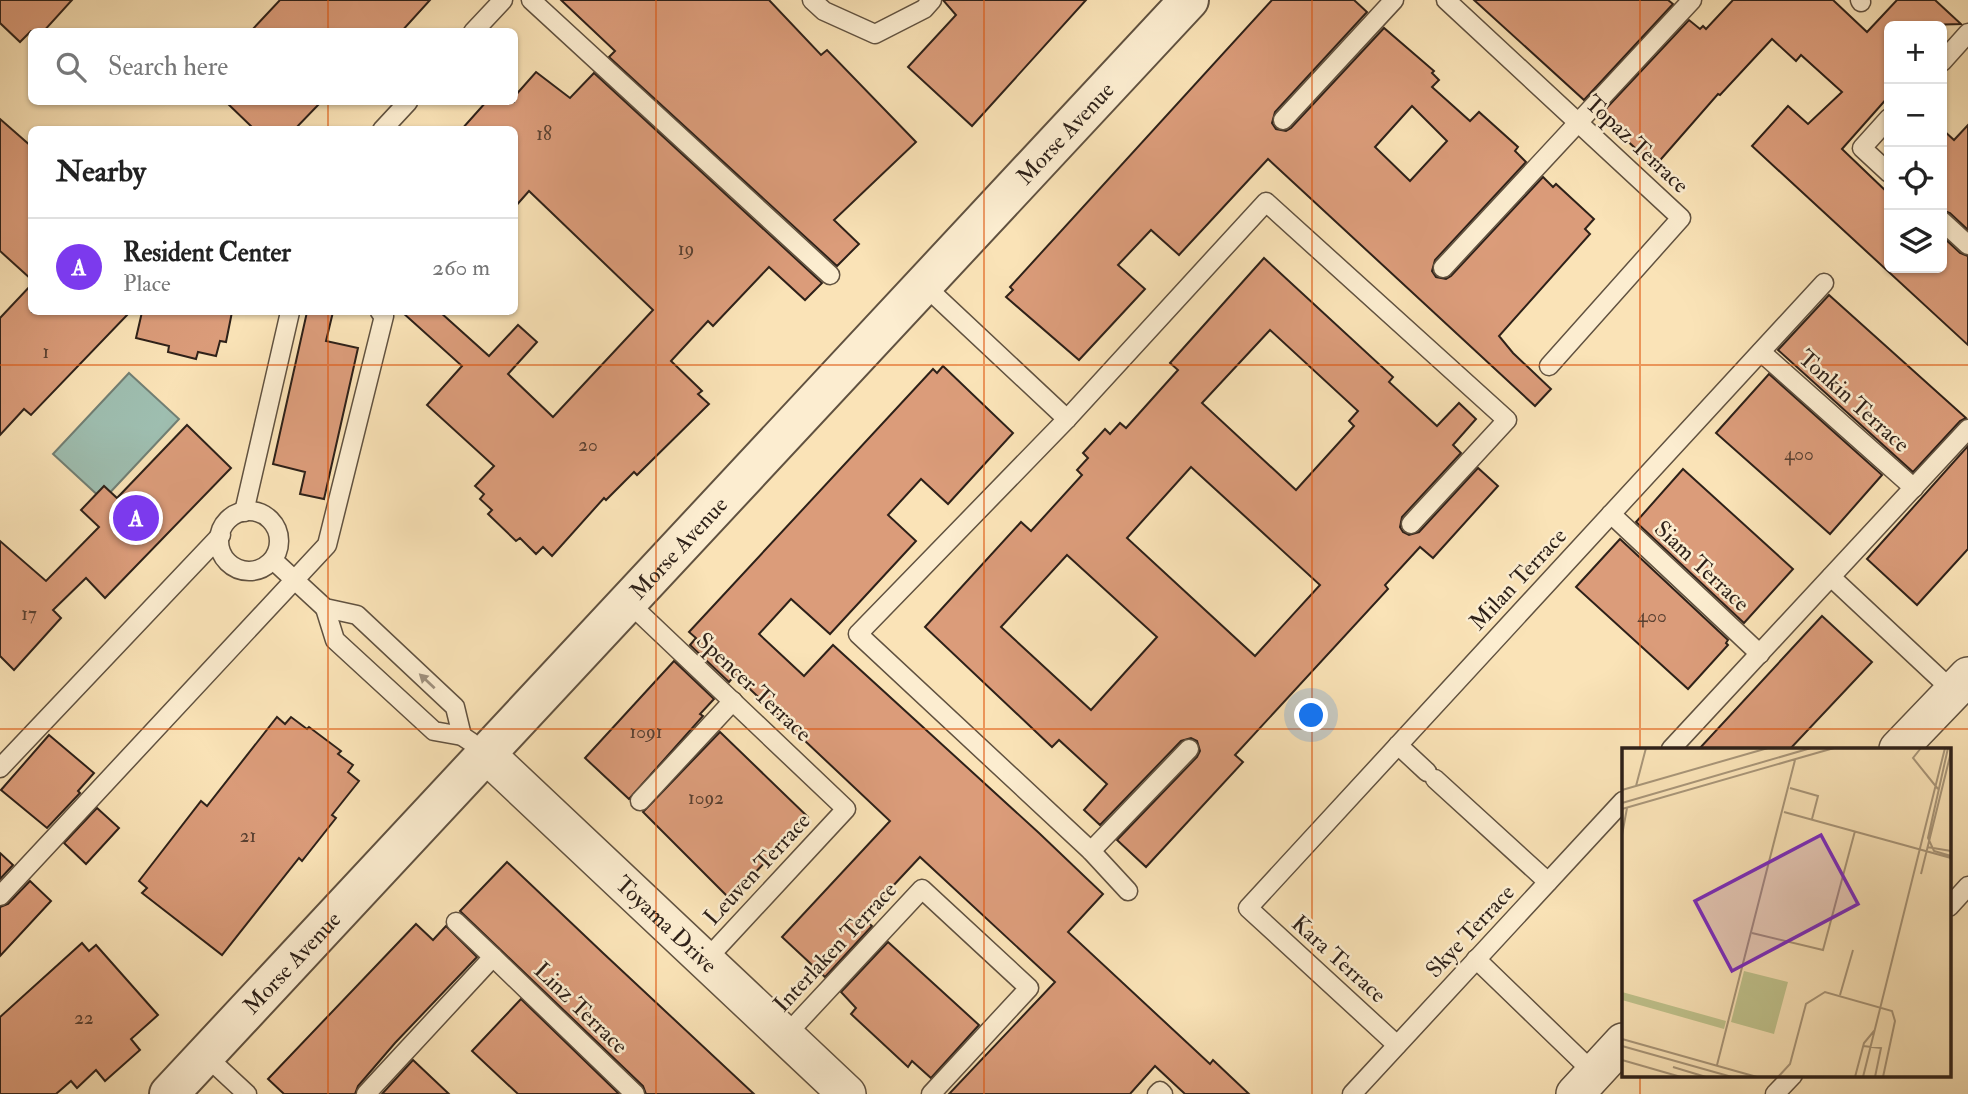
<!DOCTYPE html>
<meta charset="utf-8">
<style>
:root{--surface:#fff;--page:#f6f6f6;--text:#222;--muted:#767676;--line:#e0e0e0;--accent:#7c3aed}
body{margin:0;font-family:"IM FELL Double Pica",serif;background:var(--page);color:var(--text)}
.controls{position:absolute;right:21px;top:21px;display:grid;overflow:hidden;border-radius:10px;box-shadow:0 2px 5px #0004}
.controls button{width:63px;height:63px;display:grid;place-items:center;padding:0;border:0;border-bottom:2px solid var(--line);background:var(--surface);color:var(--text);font:35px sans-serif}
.you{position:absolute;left:1312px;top:716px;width:24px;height:24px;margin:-18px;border:5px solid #fff;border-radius:50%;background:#1a73e8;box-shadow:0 0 0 10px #1a73e833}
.badge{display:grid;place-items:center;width:46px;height:46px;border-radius:50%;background:var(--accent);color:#fff;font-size:23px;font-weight:700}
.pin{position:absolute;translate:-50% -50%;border:4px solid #fff;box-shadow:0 2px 7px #0006}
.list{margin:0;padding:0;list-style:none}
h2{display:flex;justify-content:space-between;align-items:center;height:91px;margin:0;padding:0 28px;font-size:30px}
h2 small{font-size:23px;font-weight:400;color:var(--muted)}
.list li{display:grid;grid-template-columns:46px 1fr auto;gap:21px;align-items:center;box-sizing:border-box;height:98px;padding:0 28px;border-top:2px solid var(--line)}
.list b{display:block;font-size:26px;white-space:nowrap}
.list p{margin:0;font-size:23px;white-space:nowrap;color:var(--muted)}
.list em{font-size:23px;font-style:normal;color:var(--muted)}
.icon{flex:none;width:38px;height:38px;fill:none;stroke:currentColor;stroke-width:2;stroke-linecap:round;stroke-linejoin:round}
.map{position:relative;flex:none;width:1968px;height:1094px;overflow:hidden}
.search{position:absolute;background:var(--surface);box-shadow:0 2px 5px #0004;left:28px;top:28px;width:490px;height:77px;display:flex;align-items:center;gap:18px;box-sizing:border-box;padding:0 24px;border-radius:10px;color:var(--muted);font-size:26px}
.panel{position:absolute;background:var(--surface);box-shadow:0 2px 5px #0004;left:28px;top:126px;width:490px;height:189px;border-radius:10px}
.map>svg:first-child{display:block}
.water{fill:#9ebeb0;stroke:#717f74;stroke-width:2}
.building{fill:#db9c7a;stroke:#2e2119;stroke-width:2;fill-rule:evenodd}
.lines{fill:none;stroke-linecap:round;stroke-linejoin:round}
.service-casing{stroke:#615240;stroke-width:21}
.minor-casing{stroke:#615240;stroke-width:40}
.tertiary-casing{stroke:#615240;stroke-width:42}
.service{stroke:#fcedd0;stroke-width:18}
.minor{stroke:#fcedd0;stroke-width:37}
.tertiary{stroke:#fcedd0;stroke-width:38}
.oneway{fill:#9f917e}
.grid{fill:none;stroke:#df560d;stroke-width:2;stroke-opacity:0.55}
.labels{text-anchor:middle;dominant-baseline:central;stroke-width:5;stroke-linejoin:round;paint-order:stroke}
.number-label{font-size:19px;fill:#594031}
.street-label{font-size:23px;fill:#2e2119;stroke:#fcedd0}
.inset-road{fill:none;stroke:#a89578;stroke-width:2}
.view{fill:#7b2cbf;fill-opacity:0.15;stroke:#7b2cbf;stroke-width:3.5}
.inset-edge{fill:none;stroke:#2e2119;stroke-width:3.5}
</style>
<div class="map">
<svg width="1968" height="1094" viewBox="0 0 1968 1094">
<rect width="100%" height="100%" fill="#fae3b7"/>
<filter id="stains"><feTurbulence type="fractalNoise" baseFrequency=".00286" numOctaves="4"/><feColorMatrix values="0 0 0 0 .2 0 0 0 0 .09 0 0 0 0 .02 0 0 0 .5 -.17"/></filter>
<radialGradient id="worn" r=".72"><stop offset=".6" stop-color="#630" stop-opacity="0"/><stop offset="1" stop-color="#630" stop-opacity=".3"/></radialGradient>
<path class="water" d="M129,373l50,46 -76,81 -50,-46z"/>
<g class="building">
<path d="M0,0h72l-29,32 -12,-1 -11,11 -20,-19z"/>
<path d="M280,0h150l-29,32h-151z"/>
<path d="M561,0h208l52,55 6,-5 89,92 -82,78 25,24 -22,22 -228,-209 6,-6z"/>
<path d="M943,0h143l-114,126 -64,-59 48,-52z"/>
<path d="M1272,0h82l13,12 -92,100 -3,11 4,6 10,2 5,-3 93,-100 50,43 -2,2 7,7 -7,7 38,34 9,-9 39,35 -3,4 11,11 -91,98 -3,11 4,6 10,2 5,-3 92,-99 10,10 3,-3 38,35 -9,10 5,5 -91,102 14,17 38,36 -16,17 -267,-247 -89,96 -28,-25 -33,35 27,24 -66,71 -73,-63 7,-7 -3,-3zM1412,106l35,35 -37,40 -35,-34z"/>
<path d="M1474,0h194l5,4 -89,96z"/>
<path d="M1733,0h100l34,32 30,-32h38l26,24 -72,2v70l-47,53 47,45v74h53v-32l18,17 8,3v89l-216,-199 36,-40 20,18 34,-32 -41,-37 -5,6 -24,-22 -52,56 -2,-1 -63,72 -53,-48 -2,-3 89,-95 11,9 3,-3 3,3z"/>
<path d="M536,72l34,26 24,-25 228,210 -17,17 -36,-33 -56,59 -5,-5 -37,40 31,30 -4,3 11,10 -72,71 -3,-3 -28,28 -2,-2 -52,58 -9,-9 -7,7 -16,-16 -4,3 -28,-27 4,-4 -12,-11 4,-5 -9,-8 19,-20 -67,-61 35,-39 -60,-54h38l49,44 29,-31 19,17 -29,32 45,43 100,-107 -124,-119 -15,17v-78h-53l25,-28h28v-5z"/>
<path d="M226,102h95l-27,28h-39z"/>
<path d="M0,119l32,28v133l-32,-29z"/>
<path d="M1968,125v105l-18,-17 -8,-3v-81l12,11z"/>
<path d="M1264,258l129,119 -4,5 48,44 22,-23 17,16 -23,26 8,8 -59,64 -2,10 3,5 6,3 10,-3 59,-64 20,18 -65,72 -13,-11 -35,38 3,4 -153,166 8,7 -97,105 -29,-27 80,-83 3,-6 -3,-10 -6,-3 -10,3 -81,84 -16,-15 23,-26 -48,-44 -7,7 -127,-120 96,-105 10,9 51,-56 -5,-5 11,-12 -5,-5 22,-24 5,5 10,-11 6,5 52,-58 -8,-7zM1270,330l88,81 -9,10 5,5 -58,64 -94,-87zM1191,467l129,118 -65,71 -128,-118zM1067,555l90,82 -66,73 -90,-83z"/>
<path d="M32,284v28h98l-99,103 -7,-6 -24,26v-117z"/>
<path d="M1829,295l137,123 -6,3 -47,51 -135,-122z"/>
<path d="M142,312h90l-6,30 -6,-1 -4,15 -18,-4 -2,7 -28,-7 1,-6 -33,-8z"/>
<path d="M307,312h26l-7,29 32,7 -34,151 -24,-5 5,-22 -32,-8z"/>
<path d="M943,366l70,67 -65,71 -27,-25 -33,36 28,26 -86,93 -39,-35 -32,35 45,42 29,-31 206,188 64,61 -35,38 142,132 3,-4 36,34h-64l-30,-28 -25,28h-181l106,-112 -135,-125 -57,61 9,8 -47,51 -43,-40 108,-116 -155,-146 -6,7 -39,-37 6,-7 -7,-6 244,-263 4,4z"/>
<path d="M1769,374l113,101 -52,59 -114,-101z"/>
<path d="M187,425l44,43 -126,130 -19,-20 -33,32 8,8 -47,52 -14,-14v-115l46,40 53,-54 -18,-17 23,-24 13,12z"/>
<path d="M1968,446v103l-51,56 -50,-46z"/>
<path d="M1683,469l110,100 -49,54 -108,-101z"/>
<path d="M1620,539l108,101 -2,3 2,2 -40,44 -112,-102z"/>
<path d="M1822,616l50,46 -82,87h-91z"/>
<path d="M674,661l40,38 -14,15 3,2 -74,83 -44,-41z"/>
<path d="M277,717l8,7 6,-7 16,12 2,-2 32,24 -3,3 15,11 -5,7 11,9 -27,34 4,3 -34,43 -3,-3 -77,97 -80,-62 5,-5 -8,-7 62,-80 6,5z"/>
<path d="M720,732l88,85 -78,82 -87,-87z"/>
<path d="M49,735l45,38 -16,18 2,2 -33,35 -46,-38z"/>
<path d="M97,808l22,20 -33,36 -22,-21z"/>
<path d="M0,853l13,12 -13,14z"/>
<path d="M507,862l96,91 151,141h-108l-3,-8 -183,-175z"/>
<path d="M30,881l21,20 -51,55v-49l8,-3z"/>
<path d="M416,924l17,16 13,-14 31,31 -82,86 -37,43 -3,8h-71l-16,-15z"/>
<path d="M888,942l91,83 -48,53 -19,-17 -4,6 -57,-53 5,-6 -15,-16z"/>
<path d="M82,943l7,8 7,-6 62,70 -27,24 9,11 -35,31 -9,-11 -19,18 -6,-7 -15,13h-56v-77z"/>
<path d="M521,999l98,95h-101l-46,-43z"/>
<path d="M413,1060l36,34h-67z"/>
</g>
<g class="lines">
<g class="service-casing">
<g id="service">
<path d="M531,0l299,275"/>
<path d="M812,0l12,11 51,23 49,-25 8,-9"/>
<path d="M1446,0l235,218 -132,148"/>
<path d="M1860,0l1,2"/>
<path d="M473,32l30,-32"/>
<path d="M1942,62l26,-29"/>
<path d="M1889,118l-27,30 27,25"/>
<path d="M1283,120l111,-120"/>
<path d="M382,130l26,-28"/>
<path d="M1942,221l26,24"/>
<path d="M1443,268l249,-268"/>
<path d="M924,285l143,134"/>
<path d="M1761,352l153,136"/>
<circle cx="249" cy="541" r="30"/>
<path d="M244,512l46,-200"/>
<path d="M1611,514l149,140"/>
<path d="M273,560l52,48 32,7 98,92 7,29"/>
<path d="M1831,577l122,114"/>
<path d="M628,602l218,207 -142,153"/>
<path d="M325,608l10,32 99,91 28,5 9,6"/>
<path d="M1398,745l29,27"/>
<path d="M1671,749l297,-320"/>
<path d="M0,768l221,-233"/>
<path d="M1435,779l113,103"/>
<path d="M640,801l93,-100"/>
<path d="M1091,851l98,-102"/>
<path d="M1128,891l-37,-40 -233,-217 209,-215 199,-217 241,218 -96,104"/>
<path d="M0,896l327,-351 57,-229 -4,-4"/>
<path d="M1949,907l19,-21"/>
<path d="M493,957l142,137"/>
<path d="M1476,959l118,114"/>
<path d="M785,1036l137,-147 107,99 -98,106"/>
<path d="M1397,1045l-149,-137 576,-625"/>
<path d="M206,1056l41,38"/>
<path d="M366,1094l127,-137 -37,-35"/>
<path d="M1157,1094l3,-3 3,3"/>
<path d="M1352,1094l271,-293"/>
<path d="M1775,1094l18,-19"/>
</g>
</g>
<g class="minor-casing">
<g id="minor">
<path d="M1898,749l70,-73"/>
<path id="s1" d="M486,754l361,340"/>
<path d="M1575,1094l48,-52"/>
</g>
</g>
<g class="tertiary-casing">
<g id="tertiary">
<path id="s2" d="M169,1094l1020,-1094"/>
</g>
</g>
<use href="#service" class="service"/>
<use href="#minor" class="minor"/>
<use href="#tertiary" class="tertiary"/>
</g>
<defs><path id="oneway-solid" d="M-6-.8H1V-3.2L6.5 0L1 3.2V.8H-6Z" transform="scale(1.75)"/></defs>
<use class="oneway" href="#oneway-solid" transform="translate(427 681) rotate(-137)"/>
<path class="grid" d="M328,0v32M656,0v1094M984,0v1094M1312,0v1094M1640,0v749M328,102v28M328,312v782M0,365h1968M0,729h1968M1640,1075v19"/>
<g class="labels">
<g class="number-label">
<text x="544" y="134">18</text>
<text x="686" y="249">19</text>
<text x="46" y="352">1</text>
<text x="588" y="445">20</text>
<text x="1799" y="454">400</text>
<text x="29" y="614">17</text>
<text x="1652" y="616">400</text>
<text x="646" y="732">1091</text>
<text x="706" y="798">1092</text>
<text x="248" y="836">21</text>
<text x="84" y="1018">22</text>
</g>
<g class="street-label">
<text stroke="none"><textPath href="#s2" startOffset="1314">Morse Avenue</textPath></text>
<text transform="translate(1637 144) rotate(43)">Topaz Terrace</text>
<text transform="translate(1854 401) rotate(42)">Tonkin Terrace</text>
<text stroke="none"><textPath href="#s2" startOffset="747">Morse Avenue</textPath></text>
<text transform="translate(1702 566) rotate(43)">Siam Terrace</text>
<text transform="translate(1518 579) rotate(-47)">Milan Terrace</text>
<text transform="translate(754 687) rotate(43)">Spencer Terrace</text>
<text transform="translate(757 869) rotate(-47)">Leuven Terrace</text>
<text stroke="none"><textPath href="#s1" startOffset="248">Toyama Drive</textPath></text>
<text transform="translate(1470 931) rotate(-47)">Skye Terrace</text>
<text transform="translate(835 947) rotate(-47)">Interlaken Terrace</text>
<text transform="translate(1339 959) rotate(42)">Kara Terrace</text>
<text stroke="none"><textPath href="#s2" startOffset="180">Morse Avenue</textPath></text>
<text transform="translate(581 1008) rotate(44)">Linz Terrace</text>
</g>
</g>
<g transform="translate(1622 748)">
<rect width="329" height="329" fill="#fae3b7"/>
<path d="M122,223l44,11 -14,52 -43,-12zM0,244l104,29 -2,8 -102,-29z" fill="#c0c38d"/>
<path class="inset-road" d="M299,0l-8,10 25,31M326,0l-20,90 6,13 17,5M14,38l10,-38M168,40l28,8 -6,23M0,42l146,-42M0,55l189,-55M0,61l212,-61M162,64l167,46M0,87l5,-27M305,99l24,4M299,126l30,-122M130,185l71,17 32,-119M218,247l13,-45M0,291l135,38M0,298l110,31M241,298l18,2 -6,29M0,312l59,17M95,317l78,-305M51,319l33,10M156,329l12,-13 16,-60 19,-12 67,19 3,10 -12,56M233,329l9,-34 10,-12M241,329l82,-329"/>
<path class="view" d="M199,87l37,69 -126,67 -37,-70z"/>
<rect width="329" height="329" class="inset-edge"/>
</g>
<rect width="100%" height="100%" filter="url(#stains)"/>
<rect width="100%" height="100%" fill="url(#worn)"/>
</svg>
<div class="controls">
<button>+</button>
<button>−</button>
<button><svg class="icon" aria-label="locate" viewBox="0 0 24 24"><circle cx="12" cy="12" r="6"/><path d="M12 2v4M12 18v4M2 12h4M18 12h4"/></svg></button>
<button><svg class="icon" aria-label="layers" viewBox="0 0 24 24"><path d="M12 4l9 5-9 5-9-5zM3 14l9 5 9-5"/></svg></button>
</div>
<div class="you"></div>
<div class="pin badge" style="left:136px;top:518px">A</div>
<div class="search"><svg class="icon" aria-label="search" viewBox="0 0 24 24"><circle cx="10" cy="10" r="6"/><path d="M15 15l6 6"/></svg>Search here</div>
<section class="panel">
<h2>Nearby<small></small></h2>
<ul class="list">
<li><span class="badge">A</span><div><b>Resident Center</b><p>Place</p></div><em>260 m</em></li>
</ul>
</section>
</div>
